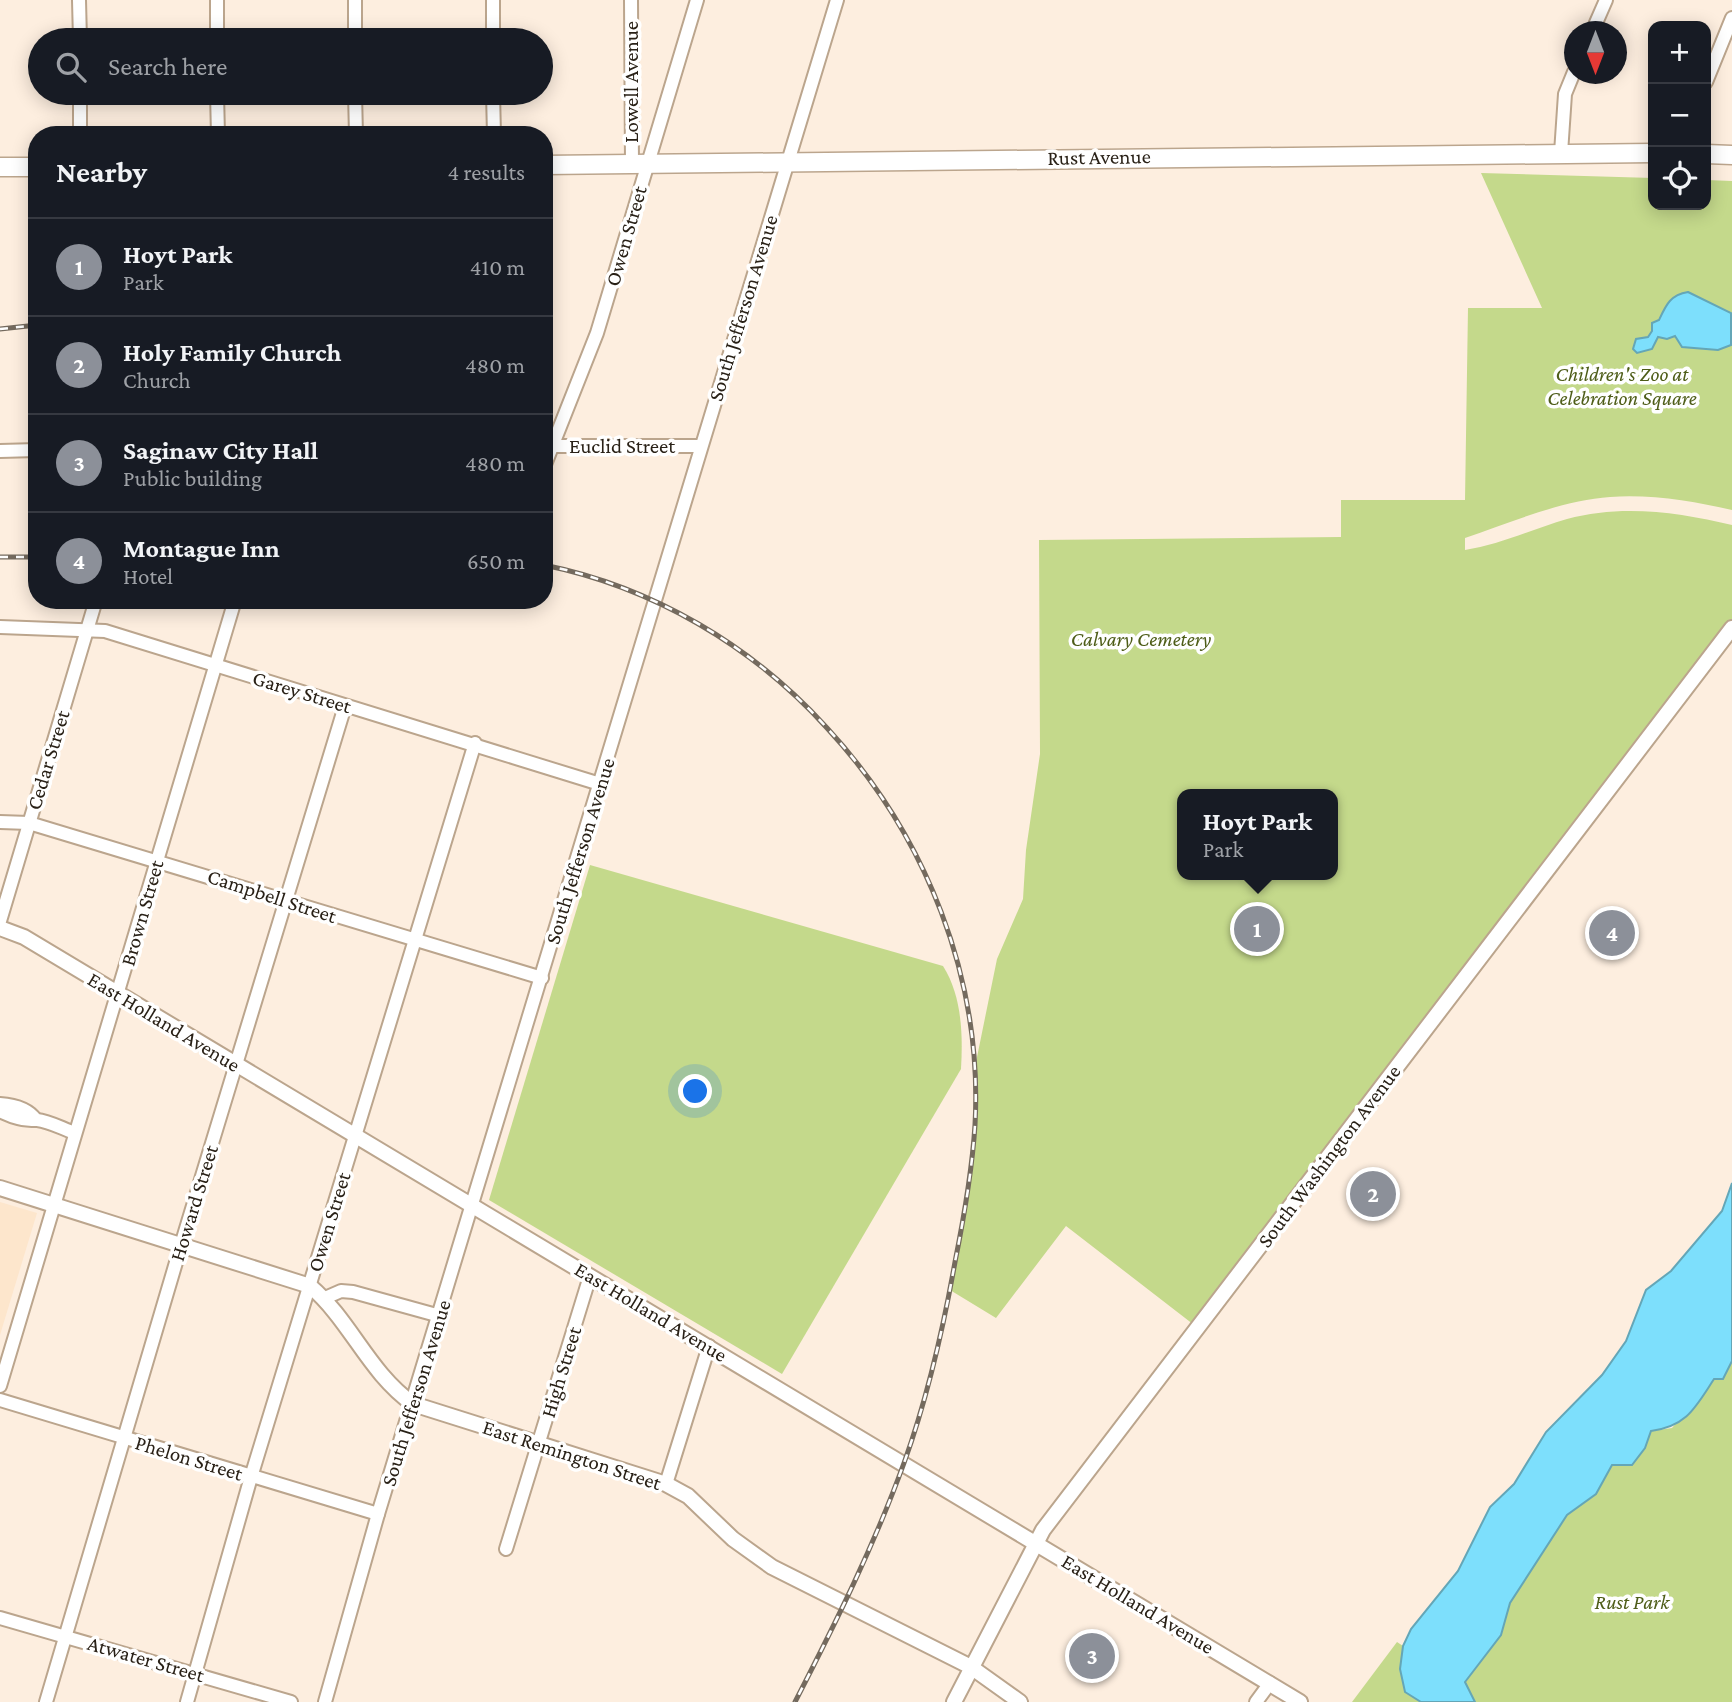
<!DOCTYPE html>
<meta charset="utf-8">
<style>
:root{--surface:#171b24;--page:#20242c;--text:#f1f3f6;--muted:#9ea1a6;--line:#363941;--accent:#8c9099}
body{margin:0;font-family:"Crimson Pro",serif;background:var(--page);color:var(--text)}
.controls{position:absolute;right:21px;top:21px;display:grid;overflow:hidden;border-radius:14px;box-shadow:0 4px 18px #0003}
.controls button{width:63px;height:63px;display:grid;place-items:center;padding:0;border:0;border-bottom:2px solid var(--line);background:var(--surface);color:var(--text);font:35px sans-serif}
.compass{position:absolute;left:1564px;top:21px;width:63px;height:63px;border-radius:50%;background:var(--surface);box-shadow:0 4px 18px #0003;rotate:180deg}
.you{position:absolute;left:696px;top:1092px;width:24px;height:24px;margin:-18px;border:5px solid #fff;border-radius:50%;background:#1a73e8;box-shadow:0 0 0 10px #1a73e833}
.badge{display:grid;place-items:center;width:46px;height:46px;border-radius:50%;background:var(--accent);color:#fff;font-size:23px;font-weight:700}
.pin{position:absolute;translate:-50% -50%;border:4px solid #fff;box-shadow:0 2px 7px #0006}
.popup{position:absolute;left:1177px;top:789px;width:161px;height:91px;box-sizing:border-box;display:grid;place-content:center;border-radius:14px;background:var(--surface);filter:drop-shadow(0 2px 5px #0005);font-size:23px;white-space:nowrap;color:var(--muted)}
.popup b{font-size:26px;color:var(--text)}
.popup::after{content:'';position:absolute;left:50%;top:100%;margin-left:-14px;border:14px solid transparent;border-top-color:var(--surface)}
.list{margin:0;padding:0;list-style:none}
h2{display:flex;justify-content:space-between;align-items:center;height:91px;margin:0;padding:0 28px;font-size:30px}
h2 small{font-size:23px;font-weight:400;color:var(--muted)}
.list li{display:grid;grid-template-columns:46px 1fr auto;gap:21px;align-items:center;box-sizing:border-box;height:98px;padding:0 28px;border-top:2px solid var(--line)}
.list b{display:block;font-size:26px;white-space:nowrap}
.list p{margin:0;font-size:23px;white-space:nowrap;color:var(--muted)}
.list em{font-size:23px;font-style:normal;color:var(--muted)}
.icon{flex:none;width:38px;height:38px;fill:none;stroke:currentColor;stroke-width:2;stroke-linecap:round;stroke-linejoin:round}
.map{position:relative;flex:none;width:1732px;height:1702px;overflow:hidden}
.search{position:absolute;background:var(--surface);box-shadow:0 4px 18px #0003;left:28px;top:28px;width:525px;height:77px;display:flex;align-items:center;gap:18px;box-sizing:border-box;padding:0 24px;border-radius:38px;color:var(--muted);font-size:26px}
.panel{position:absolute;background:var(--surface);box-shadow:0 4px 18px #0003;left:28px;top:126px;width:525px;height:483px;border-radius:28px}
.map>svg:first-child{display:block}
.built{fill:#fde6cc}
.green{fill:#c4d98b;fill-rule:evenodd}
.water{fill:#7ddffc;stroke:#64a6b7;stroke-width:2}
.lines{fill:none;stroke-linecap:round;stroke-linejoin:round}
.minor-casing{stroke:#bba58d;stroke-width:16}
.major-casing{stroke:#bba58d;stroke-width:18}
.highway-casing{stroke:#bba58d;stroke-width:21}
.minor{stroke:#fff;stroke-width:12}
.major{stroke:#fff;stroke-width:14}
.highway{stroke:#fff;stroke-width:18}
.rail-casing{stroke:#746a5e;stroke-width:5}
.rail{stroke:#fff;stroke-width:2.5;stroke-dasharray:8;stroke-linecap:butt}
.labels{text-anchor:middle;dominant-baseline:central;stroke-width:7;stroke-linejoin:round;paint-order:stroke}
.street-label{font-size:21px;fill:#292117;stroke:#fff}
.park-label{font-size:21px;font-style:italic;fill:#4e5d18;stroke:#fff}
</style>
<div class="map">
<svg width="1732" height="1702" viewBox="0 0 1732 1702">
<rect width="100%" height="100%" fill="#fdeedf"/>
<path class="built" d="M0,1202l37,11 -37,122z"/>
<g class="green">
<path d="M1481,173l172,5v27h53v-25l26,1v329c-39,-9 -82,-16 -122,-13 -47,3 -101,26 -145,41v12c34,-5 68,-21 102,-31 54,-15 112,-7 165,6v103l-534,700 -132,-102 -70,92 -46,-28 20,-107 5,-60v-56l22,-108 26,-60 3,-49 14,-96 -1,-214 302,-3v-37h124l3,-192h74zM1182,794h150v81h-150z"/>
<path d="M590,865l353,101c19,30 20,69 18,103l-179,305 -293,-174z"/>
<path d="M1732,1361v341h-257l-10,-20 36,-47 9,-32 57,-88 29,-21 16,-29 32,-17 7,-17 21,-3 42,-49 9,-1z"/>
<path d="M1397,1642l6,4 -3,23 5,23 16,10h-69z"/>
</g>
<g class="water">
<path d="M1688,292l43,21v32l-13,5 -36,-3 -7,-11 -8,3 -9,-2 -6,12 -15,4 -4,-4 3,-10 12,-2 4,-6v-8l7,-3c7,-15 11,-25 29,-28z"/>
<path d="M1732,1183v178l-9,18h-9c-19,29 -27,47 -63,52l-6,17 -13,17h-20l-16,29 -29,21 -57,88 -9,32 -36,47 10,20h-54l-16,-10 -5,-23 3,-23 8,-17 47,-58 32,-64 24,-23 32,-52 56,-57 24,-34 20,-51 25,-19 51,-60z"/>
</g>
<g class="lines">
<g class="minor-casing">
<g id="minor">
<path d="M79,0l1,40"/>
<path d="M217,0v40"/>
<path d="M355,0v40"/>
<path d="M493,0v40"/>
<path d="M631,0l1,164"/>
<path d="M1592,32l14,-32"/>
<path d="M1706,82l26,-64"/>
<path d="M80,93v42"/>
<path d="M217,93l1,42"/>
<path d="M355,93l1,42"/>
<path d="M493,93l1,42"/>
<path d="M1561,153l4,-59 9,-22"/>
<path d="M544,446h157"/>
<path d="M0,451l37,-1"/>
<path d="M544,467l53,-134 100,-333"/>
<path d="M0,627l105,4 495,153"/>
<path d="M0,822l29,1 513,155"/>
<path d="M0,921l96,-321"/>
<path d="M0,1104c14,1 28,4 36,16"/>
<path d="M0,1111c14,7 23,9 37,9 12,1 26,9 38,13"/>
<path d="M325,1298l16,-7 12,1 87,24"/>
<path d="M0,1386l235,-786"/>
<path d="M0,1400l378,114"/>
<path d="M666,1484l43,-138"/>
<path d="M506,1549l84,-273"/>
<path d="M0,1618l291,84"/>
<path d="M46,1702l139,-470 160,-526"/>
<path d="M187,1702l64,-225 224,-734"/>
<path d="M325,1702l53,-188 459,-1514"/>
<path d="M1256,1702l14,-19"/>
</g>
</g>
<g class="major-casing">
<g id="major">
<path d="M0,928l24,9 1276,765"/>
<path d="M0,1188l310,98c41,35 58,86 103,118l253,80 22,12 45,43 39,28 199,100 49,35"/>
<path d="M954,1702l89,-172 689,-902"/>
</g>
</g>
<g class="highway-casing">
<g id="highway">
<path d="M1706,154l26,1"/>
<path d="M544,165l1109,-12"/>
<path d="M0,167h37"/>
</g>
</g>
<use href="#minor" class="minor"/>
<use href="#major" class="major"/>
<use href="#highway" class="highway"/>
<g class="rail-casing">
<g id="rail">
<path d="M0,329l37,-4"/>
<path d="M0,557h37"/>
<path d="M544,565c109,22 209,81 283,163 99,107 156,251 148,397 -3,47 -11,92 -20,137 -12,68 -28,137 -51,201 -30,83 -69,161 -109,239"/>
</g>
</g>
<use href="#rail" class="rail"/>
</g>
<g class="labels">
<g class="street-label">
<text transform="translate(631 82) rotate(-90)">Lowell Avenue</text>
<text transform="translate(1099 157) rotate(-1)">Rust Avenue</text>
<text transform="translate(626 236) rotate(-74)">Owen Street</text>
<text transform="translate(743 308) rotate(-73)">South Jefferson Avenue</text>
<text x="622" y="446">Euclid Street</text>
<text transform="translate(302 692) rotate(17)">Garey Street</text>
<text transform="translate(48 760) rotate(-73)">Cedar Street</text>
<text transform="translate(580 851) rotate(-73)">South Jefferson Avenue</text>
<text transform="translate(272 896) rotate(18)">Campbell Street</text>
<text transform="translate(142 913) rotate(-74)">Brown Street</text>
<text transform="translate(164 1022) rotate(31)">East Holland Avenue</text>
<text transform="translate(1329 1156) rotate(-53)">South Washington Avenue</text>
<text transform="translate(194 1203) rotate(-73)">Howard Street</text>
<text transform="translate(329 1222) rotate(-73)">Owen Street</text>
<text transform="translate(651 1312) rotate(31)">East Holland Avenue</text>
<text transform="translate(561 1372) rotate(-73)">High Street</text>
<text transform="translate(416 1393) rotate(-73)">South Jefferson Avenue</text>
<text transform="translate(572 1455) rotate(18)">East Remington Street</text>
<text transform="translate(189 1458) rotate(17)">Phelon Street</text>
<text transform="translate(1138 1604) rotate(31)">East Holland Avenue</text>
<text transform="translate(146 1659) rotate(16)">Atwater Street</text>
</g>
<g class="park-label">
<text x="1622" y="374">Children's Zoo at<tspan x="1622" dy="24">Celebration Square</tspan></text>
<text x="1141" y="639">Calvary Cemetery</text>
<text x="1632" y="1602">Rust Park</text>
</g>
</g>
</svg>
<div class="controls">
<button>+</button>
<button>−</button>
<button><svg class="icon" aria-label="locate" viewBox="0 0 24 24"><circle cx="12" cy="12" r="6"/><path d="M12 2v4M12 18v4M2 12h4M18 12h4"/></svg></button>
</div>
<svg class="compass" viewBox="-18 -18 36 36"><path d="M0-13l5 13h-10z" fill="#e53935"/><path d="M0 13l5-13h-10z" fill="#9ea1a6"/></svg>
<div class="you"></div>
<div class="pin badge" style="left:1257px;top:929px">1</div>
<div class="popup"><b>Hoyt Park</b>Park</div>
<div class="pin badge" style="left:1373px;top:1194px">2</div>
<div class="pin badge" style="left:1092px;top:1656px">3</div>
<div class="pin badge" style="left:1612px;top:933px">4</div>
<div class="search"><svg class="icon" aria-label="search" viewBox="0 0 24 24"><circle cx="10" cy="10" r="6"/><path d="M15 15l6 6"/></svg>Search here</div>
<section class="panel">
<h2>Nearby<small>4 results</small></h2>
<ul class="list">
<li><span class="badge">1</span><div><b>Hoyt Park</b><p>Park</p></div><em>410 m</em></li>
<li><span class="badge">2</span><div><b>Holy Family Church</b><p>Church</p></div><em>480 m</em></li>
<li><span class="badge">3</span><div><b>Saginaw City Hall</b><p>Public building</p></div><em>480 m</em></li>
<li><span class="badge">4</span><div><b>Montague Inn</b><p>Hotel</p></div><em>650 m</em></li>
</ul>
</section>
</div>
